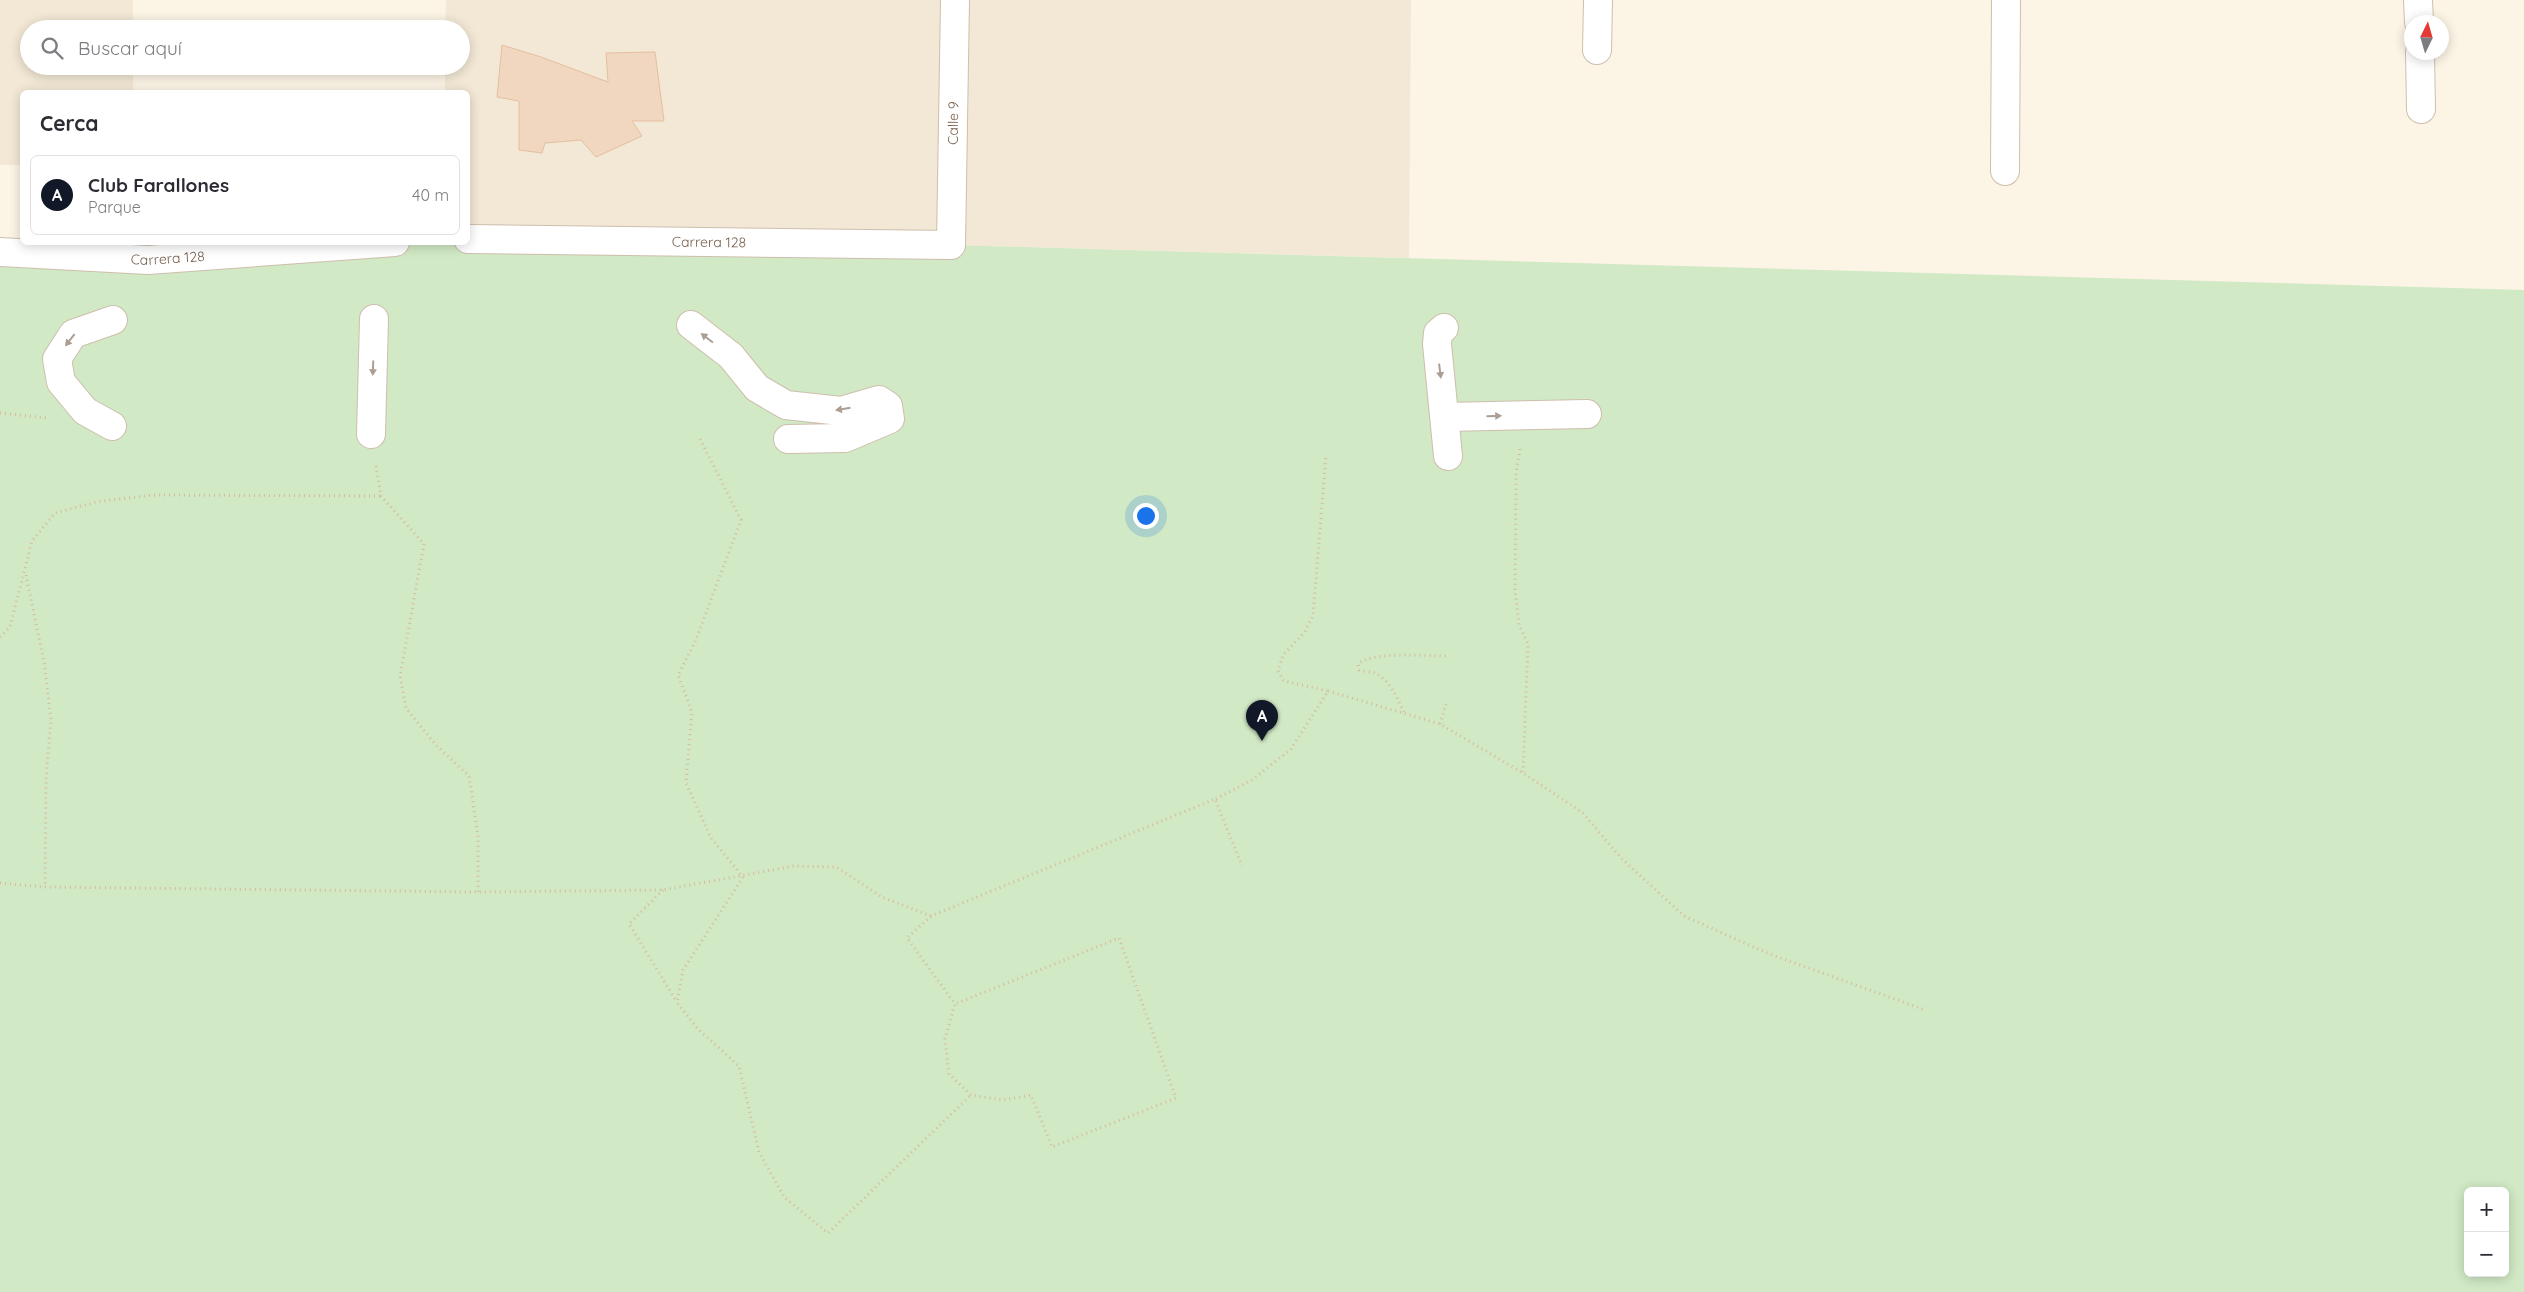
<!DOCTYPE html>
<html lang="es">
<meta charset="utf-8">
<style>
:root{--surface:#fff;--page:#f2f2f3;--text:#2b2b33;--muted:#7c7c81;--line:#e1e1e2;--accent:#111827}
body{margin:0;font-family:Quicksand,sans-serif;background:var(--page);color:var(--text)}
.controls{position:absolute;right:15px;bottom:15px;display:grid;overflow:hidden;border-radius:8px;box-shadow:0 2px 12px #0003}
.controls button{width:45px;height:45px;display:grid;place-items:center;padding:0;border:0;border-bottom:1px solid var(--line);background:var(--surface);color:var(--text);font:25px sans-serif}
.compass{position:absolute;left:2404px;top:15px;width:45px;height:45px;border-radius:50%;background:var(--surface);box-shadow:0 2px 12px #0003;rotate:5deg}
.you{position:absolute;left:1145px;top:515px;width:18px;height:18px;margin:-12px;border:4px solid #fff;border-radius:50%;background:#1a73e8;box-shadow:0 0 0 8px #1a73e833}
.badge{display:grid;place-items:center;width:32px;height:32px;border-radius:50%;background:var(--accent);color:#fff;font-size:16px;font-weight:700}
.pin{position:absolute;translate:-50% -41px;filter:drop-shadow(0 1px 2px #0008)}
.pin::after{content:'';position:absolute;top:26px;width:18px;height:15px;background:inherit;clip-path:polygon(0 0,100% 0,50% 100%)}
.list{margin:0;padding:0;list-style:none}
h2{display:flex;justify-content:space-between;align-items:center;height:65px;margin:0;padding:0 20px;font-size:21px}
h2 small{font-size:16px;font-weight:400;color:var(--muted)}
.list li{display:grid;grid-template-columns:32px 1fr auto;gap:15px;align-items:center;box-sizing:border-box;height:80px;margin:0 10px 10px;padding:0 10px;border:1px solid var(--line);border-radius:8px}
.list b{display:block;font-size:19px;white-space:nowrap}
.list p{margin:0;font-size:16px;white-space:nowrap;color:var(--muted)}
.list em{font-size:16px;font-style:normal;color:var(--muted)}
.icon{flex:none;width:28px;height:28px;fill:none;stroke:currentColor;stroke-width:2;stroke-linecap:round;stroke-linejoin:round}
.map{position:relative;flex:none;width:2524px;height:1292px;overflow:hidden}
.search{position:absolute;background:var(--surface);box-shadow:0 2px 12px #0003;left:20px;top:20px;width:450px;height:55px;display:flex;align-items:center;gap:12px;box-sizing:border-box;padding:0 18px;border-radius:28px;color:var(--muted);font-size:19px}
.panel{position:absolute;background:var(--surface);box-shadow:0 2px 12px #0003;left:20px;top:90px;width:450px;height:155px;border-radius:8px}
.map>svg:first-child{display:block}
.residential{fill:#f3e8d5}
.green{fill:#d1e9c5;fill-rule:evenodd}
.building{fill:#f1d7bf;stroke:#e3bf9f}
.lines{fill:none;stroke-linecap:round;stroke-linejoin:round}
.minor-casing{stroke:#cebead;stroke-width:30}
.path{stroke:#d6baa1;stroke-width:3;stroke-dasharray:1 4;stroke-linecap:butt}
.minor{stroke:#fff;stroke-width:28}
.oneway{fill:#ac9e93}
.labels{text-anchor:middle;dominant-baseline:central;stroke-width:4;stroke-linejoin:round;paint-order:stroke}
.street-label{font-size:14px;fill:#755e4b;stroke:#fff9ed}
</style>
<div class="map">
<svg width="2524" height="1292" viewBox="0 0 2524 1292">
<rect width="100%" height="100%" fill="#fcf5e6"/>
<g class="residential">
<path d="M0,0h133v29h-104v37h104v26h-111v73h-22z"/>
<path d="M446,0h965l-2,258 -458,-13 -483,-6v-147h-23v-26h16v-37h-16z"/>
</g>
<path class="green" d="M395,243l556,2 1573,45v1002h-2524v-1040zM2468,1191h37v82h-37z"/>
<path class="building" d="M502,45l39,12 67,25 -2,-29 49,-1 9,69h-32l10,15 -46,21 -15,-17 -36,3 -3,10 -23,-3v-49l-22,-4z"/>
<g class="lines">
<g class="minor-casing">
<g id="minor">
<path d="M2418,0l1,22"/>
<path d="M1597,50l1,-50"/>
<path d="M2420,52l1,57"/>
<path d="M2005,171l1,-171"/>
<path id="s1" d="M468,239l483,6 4,-245"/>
<path id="s2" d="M0,252l148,8 247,-18"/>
<path d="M691,325l40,31 26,32 29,17 55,6 38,-11 9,6 2,13 -45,19 -57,1"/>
<path d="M1444,328l-6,5 -1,11 11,112"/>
<path d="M1445,417l142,-3"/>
<path d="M112,426l-27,-15 -24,-29 -4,-23 16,-25 40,-14"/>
<path d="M371,434l3,-115"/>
</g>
</g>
<g class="path">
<path d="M0,413l47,5"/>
<path d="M700,439l41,81 -46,122 -17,33 14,37 -6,71 25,55 32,39 -60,93 -6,33 21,26 41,37 20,86 25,45 44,36 143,-138"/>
<path d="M1520,449l-4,24 -1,117 4,35 9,19 -5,129"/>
<path d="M376,466l5,30 43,48 -24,132 6,32 29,36 34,32 9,60v56"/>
<path d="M26,575l18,87 7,57 -5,60 -1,108"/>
<path d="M0,637l10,-10 22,-86 23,-28 41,-11 56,-7 229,1"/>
<path d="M1328,691l112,33 83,49 60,40 38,45 63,58 83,37 158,57"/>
<path d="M1404,712c-7,-14 -14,-32 -29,-39 -4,-2 -11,-1 -16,-3l-1,-6c14,-13 69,-8 89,-8"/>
<path d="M1440,724l6,-20"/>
<path d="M1216,799l36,-19 39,-31 37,-58 -44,-10 -6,-10 5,-16 21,-22 9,-17 13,-161"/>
<path d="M0,883l45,4 433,5 185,-2 131,-24 42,1 46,30 49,19 284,-117 27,67"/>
<path d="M663,890l-34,34 48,78"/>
<path d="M931,916l-24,22 48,66 -10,35 4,35 22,21 32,5 28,-5 21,52 124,-49 -57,-160 -164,66"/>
</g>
<use href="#minor" class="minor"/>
</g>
<defs><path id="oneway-solid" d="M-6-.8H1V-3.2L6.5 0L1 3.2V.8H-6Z" transform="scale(1.25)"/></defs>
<g class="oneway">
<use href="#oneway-solid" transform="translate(707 338) rotate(-143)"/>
<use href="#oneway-solid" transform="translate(70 340) rotate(128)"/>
<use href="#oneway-solid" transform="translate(373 368) rotate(92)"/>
<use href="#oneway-solid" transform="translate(1440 371) rotate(83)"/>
<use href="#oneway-solid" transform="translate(843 409) rotate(171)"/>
<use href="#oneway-solid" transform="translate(1494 416) rotate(-1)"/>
</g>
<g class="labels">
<g class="street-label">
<text stroke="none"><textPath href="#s1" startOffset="605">Calle 9</textPath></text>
<text stroke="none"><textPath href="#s1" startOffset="241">Carrera 128</textPath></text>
<text stroke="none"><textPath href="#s2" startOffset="168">Carrera 128</textPath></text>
</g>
</g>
</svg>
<div class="controls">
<button>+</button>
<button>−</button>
</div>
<svg class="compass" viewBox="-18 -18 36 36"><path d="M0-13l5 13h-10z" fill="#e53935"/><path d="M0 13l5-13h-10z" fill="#7c7c81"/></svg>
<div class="you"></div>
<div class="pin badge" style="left:1262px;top:741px">A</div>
<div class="search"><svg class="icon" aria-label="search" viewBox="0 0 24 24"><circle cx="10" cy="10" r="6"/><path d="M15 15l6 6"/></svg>Buscar aquí</div>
<section class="panel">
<h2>Cerca<small></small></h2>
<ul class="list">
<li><span class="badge">A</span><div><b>Club Farallones</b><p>Parque</p></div><em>40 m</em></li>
</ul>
</section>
</div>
